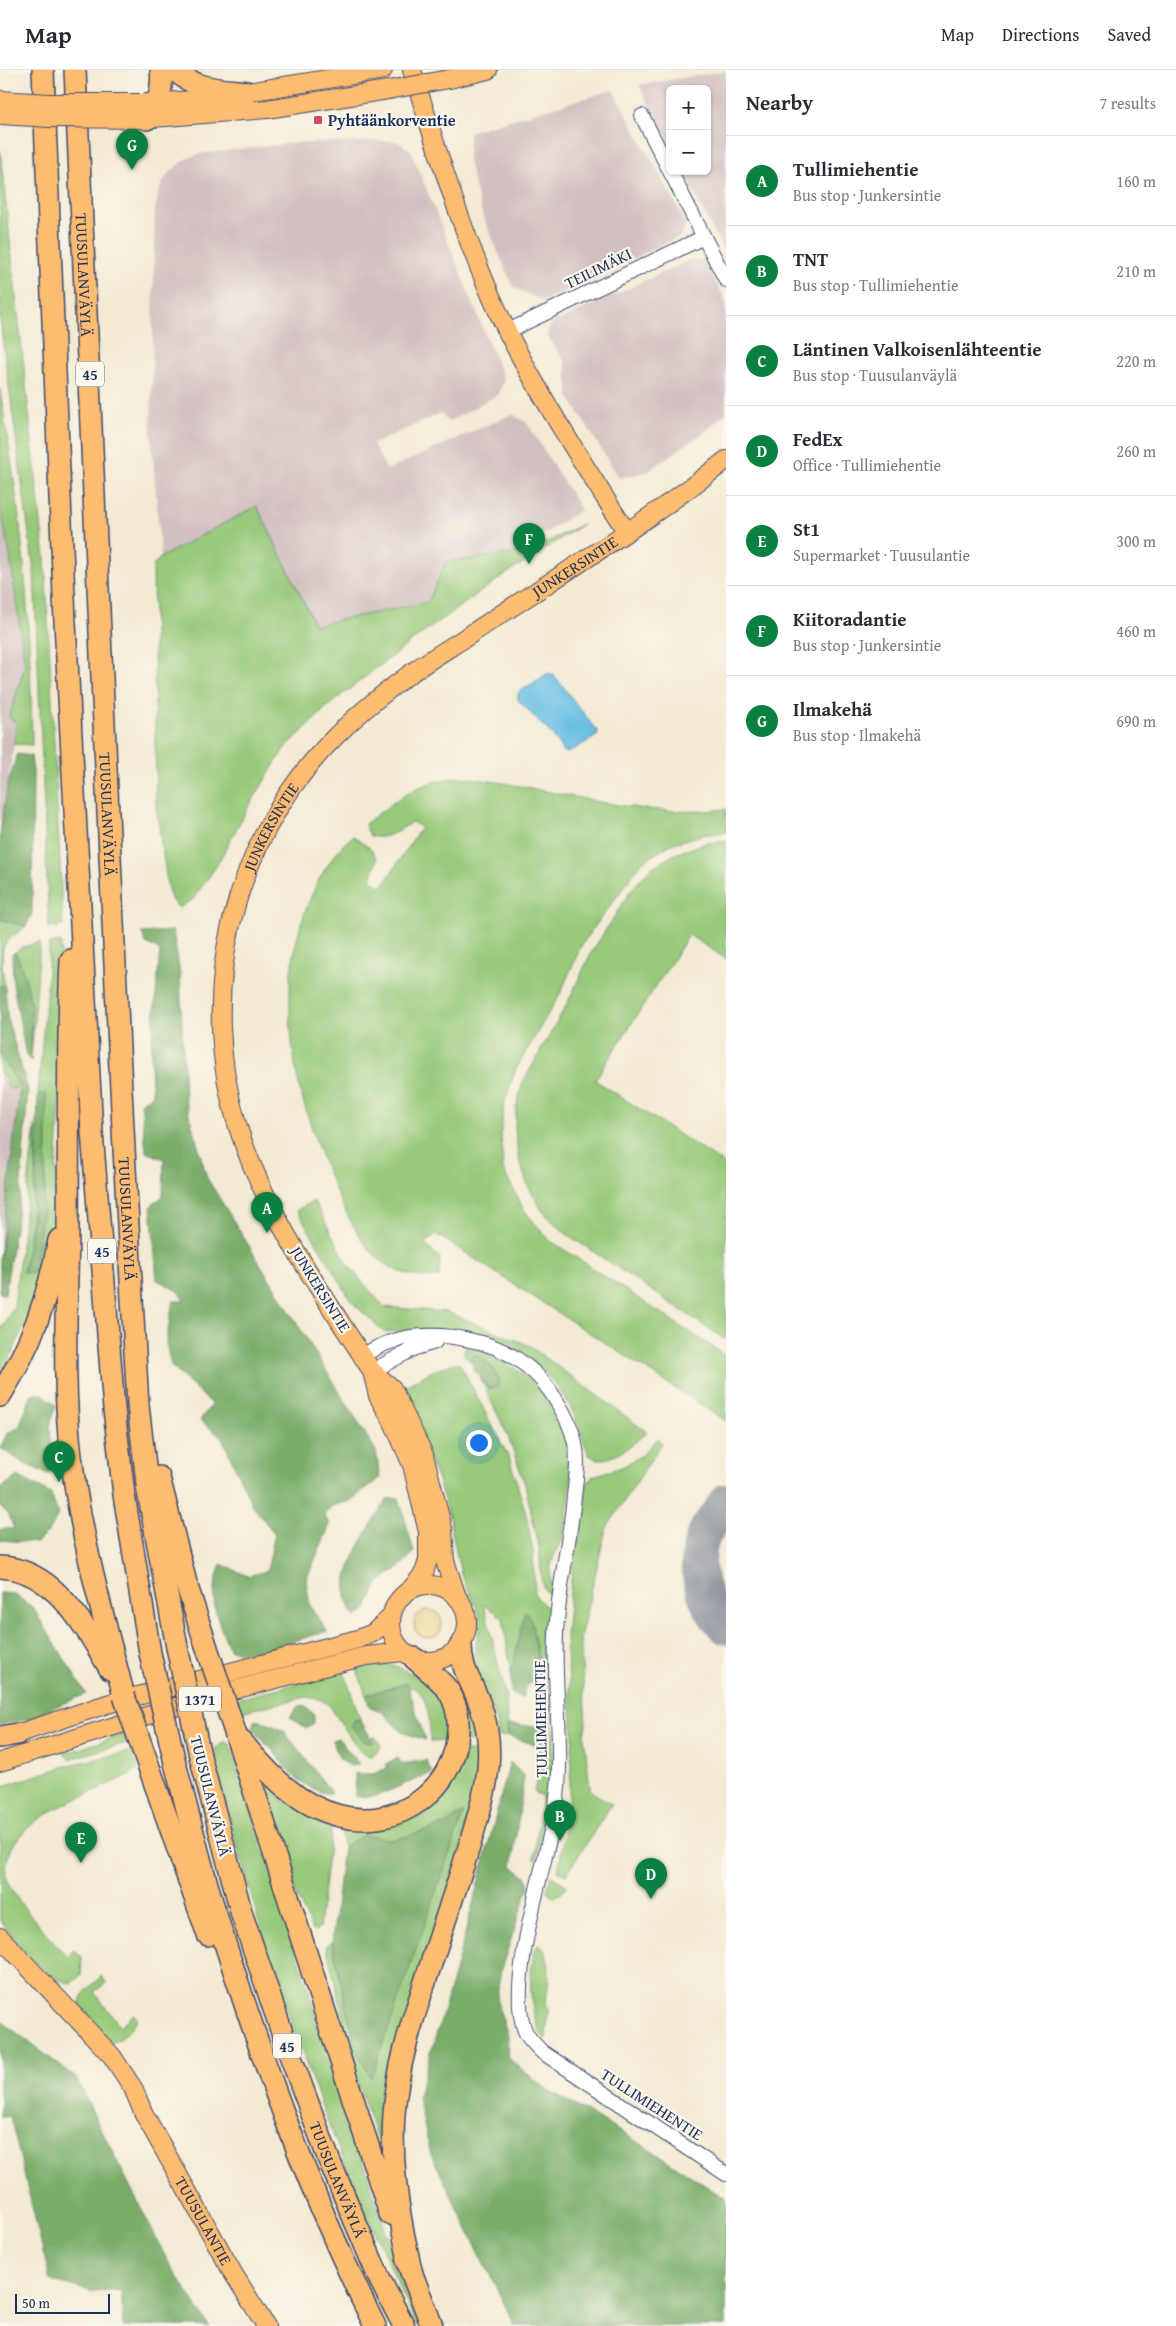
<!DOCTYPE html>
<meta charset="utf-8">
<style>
:root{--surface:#fff;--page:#f7f7f7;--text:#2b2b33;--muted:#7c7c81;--line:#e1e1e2;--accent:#0b8043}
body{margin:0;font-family:"Gentium Book Plus",serif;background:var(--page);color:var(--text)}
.controls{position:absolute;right:15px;top:15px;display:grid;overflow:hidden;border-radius:8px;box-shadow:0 1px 4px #0004}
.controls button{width:45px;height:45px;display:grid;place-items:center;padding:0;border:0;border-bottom:1px solid var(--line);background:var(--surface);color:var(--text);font:25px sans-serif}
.scale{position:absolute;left:15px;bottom:12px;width:95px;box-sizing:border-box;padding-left:5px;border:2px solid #1b2f5e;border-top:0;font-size:14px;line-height:18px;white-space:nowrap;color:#1b2f5e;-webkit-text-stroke:4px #fbf7ec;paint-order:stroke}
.you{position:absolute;left:478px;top:1372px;width:18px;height:18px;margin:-12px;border:4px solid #fff;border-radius:50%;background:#1a73e8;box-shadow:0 0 0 8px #1a73e833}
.badge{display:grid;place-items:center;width:32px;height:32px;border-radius:50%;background:var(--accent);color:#fff;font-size:16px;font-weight:700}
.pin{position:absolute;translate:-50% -41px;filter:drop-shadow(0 1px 2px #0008)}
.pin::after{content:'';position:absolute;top:26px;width:18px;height:15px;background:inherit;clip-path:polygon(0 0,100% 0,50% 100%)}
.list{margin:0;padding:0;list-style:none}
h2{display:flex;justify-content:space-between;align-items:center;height:65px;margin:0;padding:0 20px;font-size:21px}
h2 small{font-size:16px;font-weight:400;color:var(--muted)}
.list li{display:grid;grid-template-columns:32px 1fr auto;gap:15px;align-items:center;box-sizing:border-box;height:90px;padding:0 20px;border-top:1px solid var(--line)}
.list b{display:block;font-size:19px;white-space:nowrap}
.list p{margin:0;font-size:16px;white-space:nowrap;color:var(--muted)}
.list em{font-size:16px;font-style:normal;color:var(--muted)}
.map{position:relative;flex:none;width:726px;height:2256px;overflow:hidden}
header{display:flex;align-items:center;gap:30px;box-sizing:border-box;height:70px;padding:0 25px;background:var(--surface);border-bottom:1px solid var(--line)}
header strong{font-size:24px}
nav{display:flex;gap:28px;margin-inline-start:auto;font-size:18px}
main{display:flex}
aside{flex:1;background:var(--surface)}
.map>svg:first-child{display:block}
.industrial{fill:#d1bfbf}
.green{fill:#97c979;stroke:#597c6c}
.forest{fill:#79ad69;stroke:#4a6e64}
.sand{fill:#eeda9e;stroke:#84847e}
.water{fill:#67bee4;stroke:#4176a1}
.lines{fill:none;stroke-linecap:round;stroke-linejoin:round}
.taxiway{stroke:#878c98;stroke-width:35}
.minor-casing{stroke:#3b4b70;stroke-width:16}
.major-casing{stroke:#3b4b70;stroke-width:20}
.highway-casing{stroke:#3b4b70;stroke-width:24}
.minor{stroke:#fff;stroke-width:14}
.major{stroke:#febc70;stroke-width:18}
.highway{stroke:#febc70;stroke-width:21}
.major-bridge-casing{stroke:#3b4b70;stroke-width:20;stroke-linecap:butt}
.highway-bridge-casing{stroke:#3b4b70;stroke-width:24;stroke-linecap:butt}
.major-bridge{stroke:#febc70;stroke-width:18}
.highway-bridge{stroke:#febc70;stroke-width:21}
.poi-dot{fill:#d1495b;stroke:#fbf7ec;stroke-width:2}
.labels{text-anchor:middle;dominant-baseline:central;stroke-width:4.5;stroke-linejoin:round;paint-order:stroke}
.shield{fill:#fbf7ec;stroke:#5e6b89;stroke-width:1}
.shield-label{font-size:15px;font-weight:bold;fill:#1b2f5e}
.poi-label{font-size:16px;font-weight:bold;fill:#1b2f5e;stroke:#fbf7ec;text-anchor:start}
.street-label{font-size:16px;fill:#1b2f5e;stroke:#fbf7ec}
</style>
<header>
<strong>Map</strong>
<nav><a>Map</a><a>Directions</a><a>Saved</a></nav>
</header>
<main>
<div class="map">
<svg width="726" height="2256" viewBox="0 0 726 2256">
<rect width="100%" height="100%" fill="#fbf7ec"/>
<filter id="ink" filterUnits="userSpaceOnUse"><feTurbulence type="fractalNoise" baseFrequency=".02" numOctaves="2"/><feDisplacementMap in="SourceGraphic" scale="10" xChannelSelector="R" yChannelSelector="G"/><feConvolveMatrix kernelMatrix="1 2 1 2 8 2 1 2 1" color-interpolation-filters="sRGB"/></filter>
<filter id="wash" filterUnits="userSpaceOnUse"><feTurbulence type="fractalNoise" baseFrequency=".0096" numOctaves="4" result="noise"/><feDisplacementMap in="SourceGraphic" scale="20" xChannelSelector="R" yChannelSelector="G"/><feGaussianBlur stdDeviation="1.12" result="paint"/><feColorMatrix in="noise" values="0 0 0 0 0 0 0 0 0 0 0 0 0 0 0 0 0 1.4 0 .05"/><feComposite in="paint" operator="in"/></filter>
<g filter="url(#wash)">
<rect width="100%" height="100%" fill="#f3ead3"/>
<g class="industrial">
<path d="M726,1v185l-43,-85h24v-82h-37v56l-31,-60z"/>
<path d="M613,20l74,134 -6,12 -138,65 -30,-14 -30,-70 -15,-56 1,-29z"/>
<path d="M397,71l14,10 93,229 -5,14 -51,28 -7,-9 -68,31 14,26 125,-56 15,9 54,87 -70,44 -65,8 -18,40 -113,23 -58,-118 -96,50 -10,-126 4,-221 3,-16 5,-13 8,-10 14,-11 13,-6 96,-11z"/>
<path d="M692,189l12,2 22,41v111l-22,19 -57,40 -28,6 -50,-81 -4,-35 -18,-27 4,-11z"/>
<path d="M0,436l10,49 15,111 -16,51 8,6 -17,113z"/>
<path d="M0,983l20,34 -20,171z"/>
</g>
<g class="green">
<path d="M0,80l45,409 18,367 -14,2 -15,-357 -34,-251z"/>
<path d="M0,319c6,42 14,85 19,128 9,76 12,152 13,228l-18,-1 3,-20 -8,-7 16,-51 -15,-111 -10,-49z"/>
<path d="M257,436l58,119 113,-23 18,-40 65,-8 30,-9 42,-21 -83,54 -91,65 -80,62 -45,44 -38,62 -29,54 -24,34 -14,9 -7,-7 -4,-12 -12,-83 -3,-240 8,-9z"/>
<path d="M459,707c87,8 180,44 267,32v23l-24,3 -31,9 -29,18 -60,82 -21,48 -45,77 -12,34 -3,30 2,37 21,40 24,29 178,117v65l-290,-187 -12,10 16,14 -1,19c-20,1 -37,-2 -54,-13 -38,-25 -75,-134 -86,-179 -7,-30 -10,-67 -9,-98 2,-49 24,-119 63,-151l18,13 6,10 -6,20 11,8 39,-60 -9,-5c-15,9 -25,18 -42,14l-5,-12c33,-25 51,-42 94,-47z"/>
<path d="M726,771v118l-37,-24 -94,145 131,85v175l-161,-107 -22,-21 -16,-28 -9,-28 -3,-27 1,-20 6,-25 47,-84 22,-47 41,-64 19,-21 24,-14 31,-11z"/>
<path d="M0,849l26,7c-7,6 -16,11 -21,18 -5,11 -2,31 0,43l-5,-1z"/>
<path d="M40,872l-9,119c1,-45 3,-67 -16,-109l8,-5z"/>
<path d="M61,872l-1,155 -5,98 -5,48 -16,62 -34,75v-48l14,-26 21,-181 1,42 -8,82 -5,23 22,-80 2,-50 -1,-47 -8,-1 10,-121 1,-29z"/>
<path d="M0,983l20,34 -11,2 -4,-11 -5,-6z"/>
<path d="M314,1131l34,64 36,42 63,5 81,33 119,87c-13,11 -40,37 -58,23 -6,-14 -9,-29 -16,-43 -28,-55 -78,-83 -140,-83 -16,1 -33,3 -49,3l-32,-30 -55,-92z"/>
<path d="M465,1277c53,11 101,55 106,111 2,27 -4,54 -8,80 -1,5 -5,9 -7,13 -7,15 -7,26 -3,41l-3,4 -6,-7 -3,-10 -1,-27 -15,-68 -17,-48 -27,-56 8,9 -18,-32v5l-7,-7z"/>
<path d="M455,1293l5,1 50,96 16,54 7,38 2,43 14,16 -6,37 8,59 3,33 -2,32 -15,87h-3l8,-63 -8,-4 6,-29 -5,-18 14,-19 -4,-34 -14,-72 -13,27 -7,26 -8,-55 -19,-14 22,94 2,38 -9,1 -4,-19 -20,-50v-22l4,-15v-18l-18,-39 -12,-57 -11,-37 -39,-90 29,-17z"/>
<path d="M657,1369l5,4 -56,86 -26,109 6,86 -2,11 6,53 2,4 20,12 -46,71 -8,-4 10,-58 5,-77 -7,-99 6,-66 9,-43 6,-44 6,-8 29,-9 20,-12z"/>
<path d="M386,1594c10,1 17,5 26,10 33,17 35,31 36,67l-18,1c1,-15 -2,-47 -16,-56l-5,3 -2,-6 -41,12 -9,-26z"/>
<path d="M344,1601l16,48 -7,2 19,21 -1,-4 2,-2 8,9 -3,6 -8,5 -7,-2 -4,-4 -30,-45 -10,-6 -13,-2 -66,15 -6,-12z"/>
<path d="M461,1617l14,32 5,22 -17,1 -7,-52z"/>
<path d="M124,1664l2,9 -56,16 -6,-5z"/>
<path d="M224,1672l6,2 158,494 35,88h-5c-44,-92 -85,-185 -119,-282 -33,-90 -58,-182 -82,-275l-2,-20z"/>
<path d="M133,1681l5,18c-37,27 -138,43 -132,110 8,21 45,59 61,78l7,-7 8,7 -1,18 -9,9c-29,-6 -54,-40 -72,-63v-134l69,-22z"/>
<path d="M462,1681h18l-1,18 -93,396 -42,-122 -1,-27 -17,-71 6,-3 24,108 107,-237 -16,11 -53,16 -31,-5 -20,12 -3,-23 46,1z"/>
<path d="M260,1708l72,44 -13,106 -4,3 -3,-2 -16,-34z"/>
<path d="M551,1806l15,9 -4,8 -8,4 -7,-6z"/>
<path d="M538,1874c17,11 9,45 8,62l2,3 -2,31c-18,-17 -19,-75 -8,-96z"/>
<path d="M102,1906l4,7 -12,9 26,34 14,-12 3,5c-8,12 -15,23 -29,24l-28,-35c-2,-14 14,-23 22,-32z"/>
</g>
<g class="forest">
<path d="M17,684l14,2 2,16 -1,142 -6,12 -26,-7v-83l7,-49z"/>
<path d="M173,861l7,43 5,126 22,78 169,273 4,27 -30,23 -18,5 -8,9 6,10 -24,55 4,26 17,25 -77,23 -20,-4c-15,-36 -22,-48 -9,-86l27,12 19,-5 8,-37 -23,-29 -30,-67 -22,-18 12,-16 -41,-38 -5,-23 7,-42h11l-7,-11 -20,-10 -6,-74 12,-10 1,-37 -18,-7 -5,-50 11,-6 -1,-46 9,-99 -15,-9 -3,-9z"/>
<path d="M15,882c19,42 17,64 16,109l-5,-5 -13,-72 -1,-30z"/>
<path d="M0,916l5,1 3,34 20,69 -8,106 -15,98 -5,-1v-35l20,-171 -20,-34z"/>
<path d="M38,1024h8c2,61 0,121 -14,180l-9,-2c14,-58 13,-119 15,-178z"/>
<path d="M474,1284c12,4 20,16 26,26l-2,7 -8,2c-9,-9 -19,-20 -19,-33z"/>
<path d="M32,1324h11l13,11 -6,21 3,42 -5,6 -23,-10 -25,-16 7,-14 12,-7z"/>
<path d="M18,1406l33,18 7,20 -7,15 -14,14 -37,-3v-11h14l-5,-14 -9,-9v-17z"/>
<path d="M399,1428l15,54 -14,15 -21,15 -12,27 -11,8c-2,-4 -7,-8 -8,-13 -12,-31 24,-79 39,-105z"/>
<path d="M0,1523l14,1 19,14 53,86 -36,15 -16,9 -34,7z"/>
<path d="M525,1541l6,9 11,58 -16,8 -4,12 -11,-5v-20z"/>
<path d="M408,1613l1,6 16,51c-9,-3 -18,-5 -26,-11 -9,-7 -15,-21 -29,-21l-4,-13z"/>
<path d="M298,1636l7,1 9,7v9l-8,5 -16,-11z"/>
<path d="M360,1649l13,23 -9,-1 -13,-15 2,-5z"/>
<path d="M260,1650l24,11 48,62c-16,2 -37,-15 -47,-26 -4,-5 -7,-11 -12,-16 -8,-8 -14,-13 -20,-23l1,-7z"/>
<path d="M507,1655l42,1 -14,19 -27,-9z"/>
<path d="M338,1668l21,26 -8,2 -11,-6 -8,-20z"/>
<path d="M398,1688l3,6 25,-4 6,13 -56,23 -21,1v-24l18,1 14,-6v-5z"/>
<path d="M510,1692l14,14 -12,91 14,9 3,10 -28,83 -4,27 3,16 8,24 -1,21 38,31 103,60 78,51v127h-211l-85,-174 -12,-56 35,-117z"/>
<path d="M464,1742l-93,266 -15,-28 -24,-108 11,-95 20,-12 31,5 53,-16z"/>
<path d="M0,1950l75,57 91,181 43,68h-86l-2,-36 -27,2 -44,-12 -40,-164h-10z"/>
</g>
<circle class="sand" cx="428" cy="1554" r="14"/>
<path class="water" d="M548,603l6,2 44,57 -1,4 -28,16 -5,1 -10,-16 -36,-37v-7z"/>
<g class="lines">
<path class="taxiway" d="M726,1431c-7,12 -18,24 -23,36 -11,30 0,69 23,90"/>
</g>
</g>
<g filter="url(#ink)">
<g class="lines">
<g class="minor-casing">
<g id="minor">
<path d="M642,46l28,55"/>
<path d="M670,101l56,109"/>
<path d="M508,261l196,-94"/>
<path d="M363,1286c32,-23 73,-24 111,-15 30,6 59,25 76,50 11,16 21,33 25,52 4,18 1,36 -1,53 -4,46 -16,92 -18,138 -3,61 10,121 -2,183 -9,50 -51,175 -27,218 4,6 10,12 15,17l184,122"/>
<path d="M372,1301l43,-23 20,-6"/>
</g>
</g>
<g class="major-casing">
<g id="major">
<path d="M412,0c28,89 55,179 96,263 35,69 77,133 118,198"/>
<path d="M449,9l39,-9"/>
<path d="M146,33l80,-5 21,-6 136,-22"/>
<path d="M140,49l127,-10 121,-19"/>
<path d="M372,1301l6,25 15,26 19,43 16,67v28l-4,13 -14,17"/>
<circle cx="429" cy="1553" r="38"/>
<path id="s1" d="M456,1524l-11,-33 -2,-32 -19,-74 -32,-67 -20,-17c-48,-75 -108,-160 -134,-244 -42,-134 -6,-284 92,-385 23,-24 50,-46 77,-66 20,-15 43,-28 64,-42 85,-57 175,-110 255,-174"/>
<path d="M5,1668l102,-34 251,-65 15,-6 18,-16"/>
<path d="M0,1692l210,-66 156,-40 37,-4"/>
<path id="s2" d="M0,1867l112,119 21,32 11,26 89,159 33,53"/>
</g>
</g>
<g class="highway-casing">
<g id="highway">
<path d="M43,0l22,552 27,510 22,277 10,86 26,158"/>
<path id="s3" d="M75,0c21,445 37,890 63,1335l10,87 29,155"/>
<path d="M175,0c20,20 46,19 72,22"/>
<path d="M147,49c12,-14 16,-32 14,-49"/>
<path d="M71,890c-4,90 -2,179 -3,269 -1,75 -6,152 3,227 10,82 32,160 53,240"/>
<path d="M0,1326c32,-52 47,-96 59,-156"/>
<path d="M159,1407l27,106 19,59"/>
<path d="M0,1497c55,2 85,60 110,102"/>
<path d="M236,1665l154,479"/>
<path d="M0,1667l17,-3"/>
<path d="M242,1672c27,32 56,64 98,74 58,15 116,-27 118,-86 1,-14 -3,-29 -10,-40 -9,-12 -23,-22 -34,-32"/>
<path id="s4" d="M200,1686l42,159 44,129 43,116 51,120 24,46"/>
<path d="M175,1693c14,53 27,108 44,161 43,137 92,274 156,402"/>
<path d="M150,1700l58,165"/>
<path d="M407,2191l25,65"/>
<path d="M412,2204c-14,-60 -25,-124 -15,-186 5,-36 17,-72 28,-106 13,-40 26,-79 39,-119 8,-26 17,-53 22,-80 5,-28 4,-54 -7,-81 -8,-22 -18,-32 -18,-57"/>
</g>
</g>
<use href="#minor" class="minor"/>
<use href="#major" class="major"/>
<use href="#highway" class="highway"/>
<g class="major-bridge-casing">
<g id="major-bridge">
<path d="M388,20l61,-11"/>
<path d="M0,30l49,3h91"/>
<path d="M0,45l50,3 90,1"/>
</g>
</g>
<g class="highway-bridge-casing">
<g id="highway-bridge">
<path d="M205,1572l31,93"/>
<path d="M177,1577l23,109"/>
<path d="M150,1583l25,110"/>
<path d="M124,1626l26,74"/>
</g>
</g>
<use href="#major-bridge" class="major-bridge"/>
<use href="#highway-bridge" class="highway-bridge"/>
</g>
</g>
<rect class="poi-dot" x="313" y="45" width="10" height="10" rx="2.5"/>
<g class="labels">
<g class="shield">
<rect x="76" y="291.5" width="28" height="25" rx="4"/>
<rect x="88" y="1168.5" width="28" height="25" rx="4"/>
<rect x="179" y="1616.5" width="42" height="25" rx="4"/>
<rect x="273" y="1963.5" width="28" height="25" rx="4"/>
</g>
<g class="shield-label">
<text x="90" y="304">45</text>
<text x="102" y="1181">45</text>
<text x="200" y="1629">1371</text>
<text x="287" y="1976">45</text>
</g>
<g class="poi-label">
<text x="328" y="50">Pyhtäänkorventie</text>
</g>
<g class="street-label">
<text transform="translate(598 198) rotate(-26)">TEILIMÄKI</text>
<text stroke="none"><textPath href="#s3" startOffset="205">TUUSULANVÄYLÄ</textPath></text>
<text stroke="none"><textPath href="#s1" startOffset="1240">JUNKERSINTIE</textPath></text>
<text stroke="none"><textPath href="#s3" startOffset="745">TUUSULANVÄYLÄ</textPath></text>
<text stroke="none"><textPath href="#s1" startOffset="834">JUNKERSINTIE</textPath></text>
<text stroke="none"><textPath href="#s3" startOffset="1150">TUUSULANVÄYLÄ</textPath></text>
<text transform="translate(321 1219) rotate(58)">JUNKERSINTIE</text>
<text transform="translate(540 1649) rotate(-91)">TULLIMIEHENTIE</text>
<text transform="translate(211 1726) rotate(76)">TUUSULANVÄYLÄ</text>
<text transform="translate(652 2034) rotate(33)">TULLIMIEHENTIE</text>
<text stroke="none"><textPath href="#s4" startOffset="446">TUUSULANVÄYLÄ</textPath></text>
<text stroke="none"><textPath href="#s2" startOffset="352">TUUSULANTIE</textPath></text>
</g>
</g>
</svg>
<div class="controls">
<button>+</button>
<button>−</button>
</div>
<div class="scale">50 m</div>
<div class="you"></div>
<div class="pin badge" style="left:267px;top:1163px">A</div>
<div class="pin badge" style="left:560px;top:1771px">B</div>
<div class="pin badge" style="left:59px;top:1412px">C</div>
<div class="pin badge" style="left:651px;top:1829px">D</div>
<div class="pin badge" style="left:81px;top:1793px">E</div>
<div class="pin badge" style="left:529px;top:494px">F</div>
<div class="pin badge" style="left:132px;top:100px">G</div>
</div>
<aside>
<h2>Nearby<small>7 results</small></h2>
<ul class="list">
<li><span class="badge">A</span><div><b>Tullimiehentie</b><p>Bus stop · Junkersintie</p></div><em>160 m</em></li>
<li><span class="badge">B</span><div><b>TNT</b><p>Bus stop · Tullimiehentie</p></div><em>210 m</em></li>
<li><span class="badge">C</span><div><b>Läntinen Valkoisenlähteentie</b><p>Bus stop · Tuusulanväylä</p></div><em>220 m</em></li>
<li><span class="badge">D</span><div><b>FedEx</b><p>Office · Tullimiehentie</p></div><em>260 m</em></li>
<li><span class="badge">E</span><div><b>St1</b><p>Supermarket · Tuusulantie</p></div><em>300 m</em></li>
<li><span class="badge">F</span><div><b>Kiitoradantie</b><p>Bus stop · Junkersintie</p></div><em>460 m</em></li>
<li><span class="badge">G</span><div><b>Ilmakehä</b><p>Bus stop · Ilmakehä</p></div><em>690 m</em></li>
</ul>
</aside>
</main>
